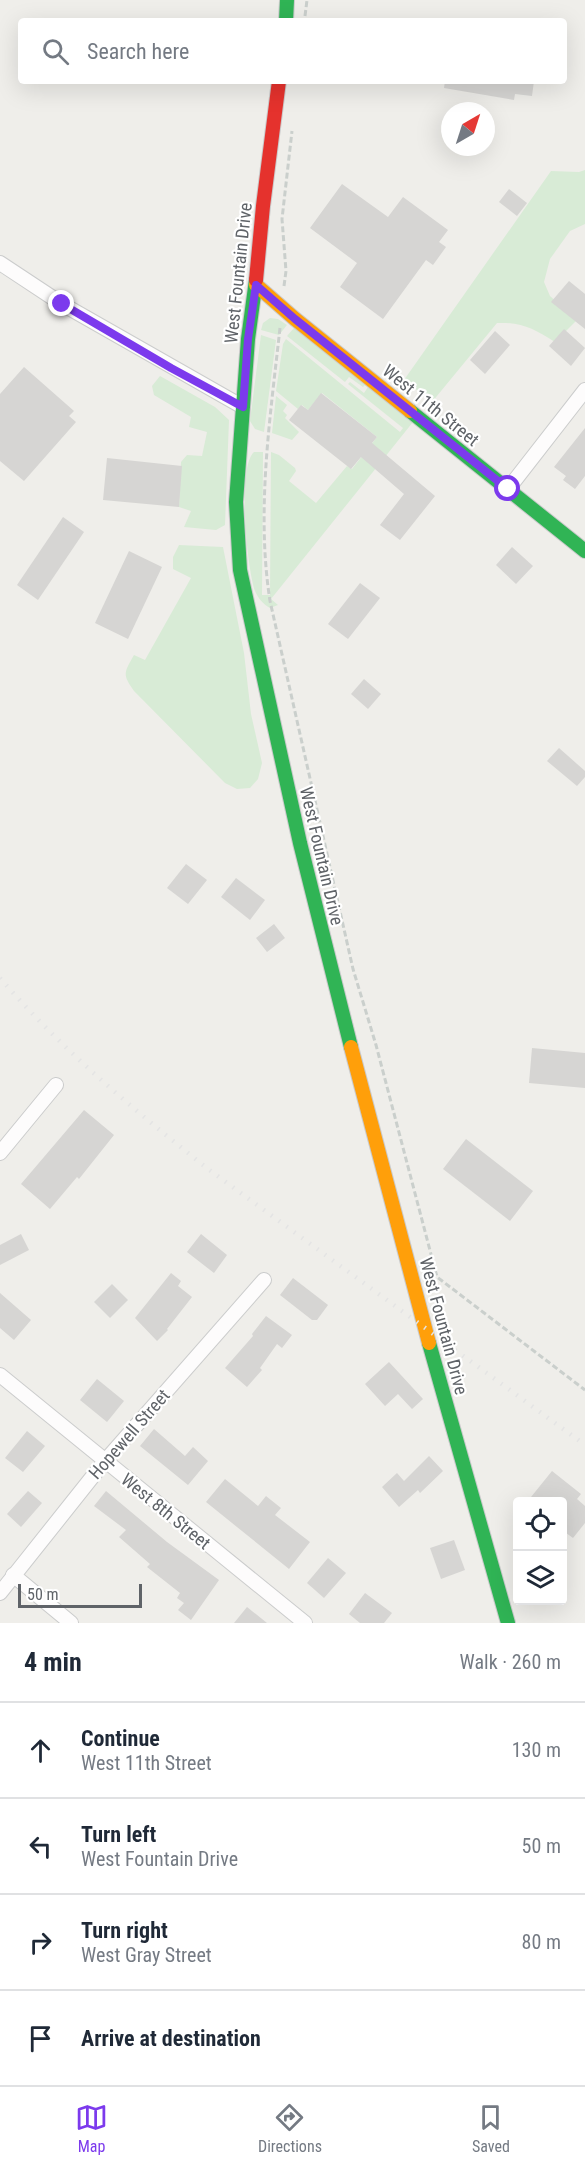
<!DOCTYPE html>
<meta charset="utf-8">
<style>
:root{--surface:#fff;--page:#f6f6f7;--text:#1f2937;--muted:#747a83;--line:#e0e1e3;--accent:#7c3aed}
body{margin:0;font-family:"Roboto Condensed",sans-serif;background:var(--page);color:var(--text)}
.controls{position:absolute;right:18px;bottom:18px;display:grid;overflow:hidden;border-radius:6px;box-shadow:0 6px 24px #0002}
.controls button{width:54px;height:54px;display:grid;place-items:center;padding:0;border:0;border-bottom:2px solid var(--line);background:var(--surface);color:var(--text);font:30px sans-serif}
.compass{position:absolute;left:441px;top:102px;width:54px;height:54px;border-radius:50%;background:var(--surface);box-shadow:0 6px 24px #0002;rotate:39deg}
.scale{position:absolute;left:18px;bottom:15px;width:124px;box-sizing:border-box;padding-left:6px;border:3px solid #5f6368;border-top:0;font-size:16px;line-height:21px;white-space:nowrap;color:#5f6368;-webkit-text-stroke:4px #fff;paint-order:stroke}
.stop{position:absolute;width:18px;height:18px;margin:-14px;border:4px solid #7c3aed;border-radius:50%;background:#fff}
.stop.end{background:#7c3aed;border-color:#fff;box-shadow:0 2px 6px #0008}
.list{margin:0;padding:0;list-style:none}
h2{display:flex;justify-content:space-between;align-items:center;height:78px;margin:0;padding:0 24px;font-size:26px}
h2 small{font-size:20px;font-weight:400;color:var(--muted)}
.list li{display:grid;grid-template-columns:39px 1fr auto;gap:18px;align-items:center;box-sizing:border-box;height:96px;padding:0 24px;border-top:2px solid var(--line)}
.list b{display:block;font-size:22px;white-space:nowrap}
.list p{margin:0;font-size:20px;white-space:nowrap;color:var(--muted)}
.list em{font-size:20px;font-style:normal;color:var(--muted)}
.icon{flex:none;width:33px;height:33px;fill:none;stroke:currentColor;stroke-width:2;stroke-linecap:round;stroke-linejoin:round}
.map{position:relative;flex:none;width:585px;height:1623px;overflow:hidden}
.search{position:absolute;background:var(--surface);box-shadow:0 6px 24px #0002;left:18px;right:18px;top:18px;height:66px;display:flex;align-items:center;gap:15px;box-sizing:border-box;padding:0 21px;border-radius:6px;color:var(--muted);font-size:22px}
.sheet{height:462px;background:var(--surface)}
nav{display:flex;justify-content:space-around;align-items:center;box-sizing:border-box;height:84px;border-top:2px solid var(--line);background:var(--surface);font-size:16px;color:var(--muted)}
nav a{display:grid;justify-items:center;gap:3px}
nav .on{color:var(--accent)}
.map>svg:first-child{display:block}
.green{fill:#d8ebd6}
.building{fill:#d6d5d3}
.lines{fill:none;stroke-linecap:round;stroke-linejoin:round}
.street-casing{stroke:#cbcccc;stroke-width:16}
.fast-casing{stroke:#cacacb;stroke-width:16}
.slow-casing{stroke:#cacacb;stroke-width:16}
.jam-casing{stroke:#cacacb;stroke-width:16}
.path{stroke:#cacfcc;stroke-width:3;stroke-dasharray:6 3;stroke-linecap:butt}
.street{stroke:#fdfcfc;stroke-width:14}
.fast{stroke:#30b455;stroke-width:14}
.slow{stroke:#ff9f0a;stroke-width:14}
.jam{stroke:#e5322d;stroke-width:14}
.rail{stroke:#e4e4e4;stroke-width:4.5;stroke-dasharray:1.5 8;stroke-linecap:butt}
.route{stroke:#7c3aed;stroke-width:8}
.labels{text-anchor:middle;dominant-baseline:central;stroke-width:4.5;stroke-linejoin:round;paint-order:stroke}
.street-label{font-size:18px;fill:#5f6368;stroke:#fff}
</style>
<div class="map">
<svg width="585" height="1623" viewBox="0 0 585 1623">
<rect width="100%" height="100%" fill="#efeeea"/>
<g class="green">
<path d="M585,170v54l-15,7 -20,28 -6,23 6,14 27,24 -22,22c-21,-13 -33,-20 -58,-19l-65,79 -28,-22 147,-209 28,1z"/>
<path d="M270,318l8,1 9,6 -8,10 -18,-5 2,-7z"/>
<path d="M294,328l71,57 -2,2 -14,-10 -4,5 -58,-46z"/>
<path d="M261,335l15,5 -12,92 -9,-3 -5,-8z"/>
<path d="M286,339l114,93 3,-4 -55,-44 2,-2 14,11 4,-6 45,35 -142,177 7,6 -8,3c-7,-4 -12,-10 -15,-17 -8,-22 -18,-124 -1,-139h9l-1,143h8l1,-143 8,3 16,13 1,3 -7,10 27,22 31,-37 5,3 25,-32 -55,-44 -14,17 -6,-5 -4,4 -22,-18 7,-47z"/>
<path d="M160,376l55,31 14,13 -4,105 -9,5 -32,-3 7,-16 -12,-4 2,-45 6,-7 15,1 5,-24 -18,-5 2,-10 -37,-22 -2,-9z"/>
<path d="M276,396l11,9 -4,6 4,4 -2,3 14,14 -7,8 -20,-7z"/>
<path d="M179,545l44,2 21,106 7,61 11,49 -4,16 -8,9 -13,1 -12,-6 -91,-92c-12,-17 -10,-18 0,-36l11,5 46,-82 -18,-9v-12z"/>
</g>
<g class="building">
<path d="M445,81h89l-2,15 -17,-2 -1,6 -70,-12z"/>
<path d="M342,184l46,33 15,-20 45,33 -9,12 7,5 -13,18 -7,-5 -43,59 -43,-32 17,-24 -47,-35z"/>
<path d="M509,189l18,14 -10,13 -18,-14z"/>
<path d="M569,281l16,13v35l-34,-27z"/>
<path d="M564,329l21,19 -14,18 -22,-20z"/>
<path d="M495,331l15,14 -25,29 -15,-14z"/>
<path d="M24,367l50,44 -5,5 7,6 -52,59 -24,-20v-67z"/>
<path d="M321,393l56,44 -5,6 63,53 -35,44 -20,-15 24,-31 -43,-37 -10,12 -62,-49 12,-15 7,5z"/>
<path d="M585,428v48l-10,13 -12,-9 3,-4 -12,-9z"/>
<path d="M107,458l75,8 -3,41 -76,-7z"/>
<path d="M63,517l21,15 -46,68 -21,-15z"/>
<path d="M512,547l21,19 -17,18 -20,-19z"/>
<path d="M129,551l33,16 -34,72 -33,-16z"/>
<path d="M360,583l20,15 -32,41 -20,-15z"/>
<path d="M364,679l17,15 -13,15 -17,-15z"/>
<path d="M559,748l26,23v6l-8,9 -30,-25z"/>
<path d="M186,864l21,16 -19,24 -21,-16z"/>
<path d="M236,878l29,22 -15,20 -29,-23z"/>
<path d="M274,924l11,14 -18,14 -11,-14z"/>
<path d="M532,1048l53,5v35l-56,-5z"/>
<path d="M84,1110l30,25 -35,44 -2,-2 -27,32 -29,-25z"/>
<path d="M466,1139l67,52 -23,30 -67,-52z"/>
<path d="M21,1234l8,16 -29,15v-20z"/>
<path d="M201,1234l26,21 -13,18 -27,-21z"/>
<path d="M171,1273l10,8 -3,5 14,11 -25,32 1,1 -11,11 -22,-23z"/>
<path d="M293,1278l35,27 -11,15h-5l-32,-25z"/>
<path d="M112,1284l16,16 -18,18 -16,-16z"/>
<path d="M0,1293l31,27 -17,20 -14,-12z"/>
<path d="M266,1316l26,19 -10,13 -5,-4 -17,24 2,2 -15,17 -22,-19 28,-32 -1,-2z"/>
<path d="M389,1362l34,37 -11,10 -14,-15 -13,12 -20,-22z"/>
<path d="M97,1379l27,22 -17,21 -27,-22z"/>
<path d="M154,1429l31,27 8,-9 15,14 -20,24 -48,-39z"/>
<path d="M27,1431l18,15 -22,26 -18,-14z"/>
<path d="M429,1456l14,15 -23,22 -2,-3 -19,17 -17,-20 15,-14 7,8z"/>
<path d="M552,1471l29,23 -4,5 8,7v17l-12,15 -11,-8v-28h-35z"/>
<path d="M225,1479l33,27 8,-10 15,12 -6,7 35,27 -21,27 -83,-67z"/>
<path d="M28,1491l14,12 -21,24 -14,-13z"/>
<path d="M106,1491l61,51 52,38 -28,40 -13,-10 6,-7 -7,-5 3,-5 -33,-26 3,-3 -31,-27 7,-7 -32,-24z"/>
<path d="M454,1540l11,30 -24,9 -11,-31z"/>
<path d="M328,1558l18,15 -22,25 -17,-15z"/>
<path d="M365,1593l27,20 -8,10h-24l-11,-9z"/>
<path d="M247,1607l20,16h-33z"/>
</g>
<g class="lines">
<g class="street-casing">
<g id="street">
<path d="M0,263l62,41 181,103"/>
<path d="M508,489l77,-99"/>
<path d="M0,1153l56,-68"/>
<path d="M0,1375l305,248"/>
<path d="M13,1575l58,48"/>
<path d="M0,1593l105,-132 159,-181"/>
</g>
</g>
<g class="fast-casing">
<g id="fast">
<path d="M286,21l1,-21"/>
<path d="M256,280l-8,59 -12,163 4,68 60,273 51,204"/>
<path d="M410,411l175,140"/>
<path d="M429,1343l79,280"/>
</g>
</g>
<g class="slow-casing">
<g id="slow">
<path d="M256,285l39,34 115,92"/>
<path d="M351,1047l78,296"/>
</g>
</g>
<g class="jam-casing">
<path id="jam" d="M256,280l7,-74 16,-125"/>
</g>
<g class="path">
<path d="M305,16l2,-16"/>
<path d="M284,286l2,-15 -4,-52 10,-88"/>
<path d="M280,328c-10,91 -24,183 -10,273l83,368 23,76 61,232 148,113"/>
</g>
<use href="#street" class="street"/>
<use href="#fast" class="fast"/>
<use href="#slow" class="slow"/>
<use href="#jam" class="jam"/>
<path class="rail" d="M0,978c62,72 134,132 208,191l377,276"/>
</g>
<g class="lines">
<path class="route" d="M62,304l109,64 72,39 5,-68 8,-54 39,34 213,170"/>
</g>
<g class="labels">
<g class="street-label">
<text transform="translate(238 273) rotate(-84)">West Fountain Drive</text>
<text transform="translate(431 405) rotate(39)">West 11th Street</text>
<text transform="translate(322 856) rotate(77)">West Fountain Drive</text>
<text transform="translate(444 1326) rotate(75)">West Fountain Drive</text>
<text transform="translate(129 1434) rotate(-49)">Hopewell Street</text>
<text transform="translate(166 1511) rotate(39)">West 8th Street</text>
</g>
</g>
</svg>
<div class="controls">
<button><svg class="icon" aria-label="locate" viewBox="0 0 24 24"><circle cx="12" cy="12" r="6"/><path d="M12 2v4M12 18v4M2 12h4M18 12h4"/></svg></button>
<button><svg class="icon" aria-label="layers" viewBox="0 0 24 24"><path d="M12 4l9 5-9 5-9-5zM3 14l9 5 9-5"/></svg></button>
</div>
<svg class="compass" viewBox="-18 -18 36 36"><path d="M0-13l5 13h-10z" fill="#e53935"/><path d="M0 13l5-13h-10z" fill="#747a83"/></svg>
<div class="scale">50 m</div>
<div class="stop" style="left:508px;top:489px"></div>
<div class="stop end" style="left:62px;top:304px"></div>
<div class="search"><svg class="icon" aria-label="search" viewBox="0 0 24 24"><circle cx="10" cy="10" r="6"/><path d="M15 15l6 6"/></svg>Search here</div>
</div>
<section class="sheet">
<h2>4 min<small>Walk · 260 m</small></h2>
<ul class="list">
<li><svg class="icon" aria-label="ahead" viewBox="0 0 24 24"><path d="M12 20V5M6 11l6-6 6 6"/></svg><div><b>Continue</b><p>West 11th Street</p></div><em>130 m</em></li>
<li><svg class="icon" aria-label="left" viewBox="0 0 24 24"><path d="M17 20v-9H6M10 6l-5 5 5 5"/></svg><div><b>Turn left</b><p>West Fountain Drive</p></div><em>50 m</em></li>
<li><svg class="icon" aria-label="right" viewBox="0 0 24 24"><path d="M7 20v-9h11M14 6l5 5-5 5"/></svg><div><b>Turn right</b><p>West Gray Street</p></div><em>80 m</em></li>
<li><svg class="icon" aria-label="arrive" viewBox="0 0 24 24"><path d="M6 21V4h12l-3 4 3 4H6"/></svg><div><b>Arrive at destination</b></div></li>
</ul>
</section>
<nav>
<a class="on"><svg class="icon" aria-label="map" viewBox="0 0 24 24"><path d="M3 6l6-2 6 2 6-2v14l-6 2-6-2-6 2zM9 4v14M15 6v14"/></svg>Map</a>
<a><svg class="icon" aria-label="directions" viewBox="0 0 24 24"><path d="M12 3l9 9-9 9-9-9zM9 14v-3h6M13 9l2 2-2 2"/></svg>Directions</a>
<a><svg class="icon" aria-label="saved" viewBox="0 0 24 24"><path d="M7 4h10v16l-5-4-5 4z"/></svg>Saved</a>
</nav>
